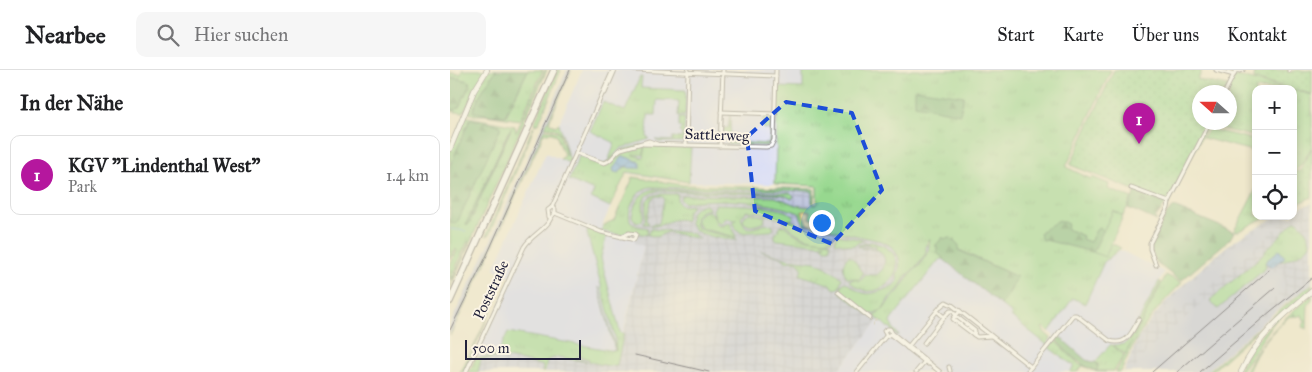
<!DOCTYPE html>
<html lang="de">
<meta charset="utf-8">
<style>
:root{--surface:#fff;--page:#f6f6f6;--text:#202124;--muted:#757577;--line:#e0e0e0;--accent:#b5179e}
body{margin:0;font-family:"IM FELL Great Primer",serif;background:var(--page);color:var(--text)}
.controls{position:absolute;right:15px;top:15px;display:grid;overflow:hidden;border-radius:10px;box-shadow:0 2px 8px #0003}
.controls button{width:45px;height:45px;display:grid;place-items:center;padding:0;border:0;border-bottom:1px solid var(--line);background:var(--surface);color:var(--text);font:25px sans-serif}
.compass{position:absolute;left:742px;top:15px;width:45px;height:45px;border-radius:50%;background:var(--surface);box-shadow:0 2px 8px #0003;rotate:291deg}
.scale{position:absolute;left:15px;bottom:12px;width:116px;box-sizing:border-box;padding-left:5px;border:2px solid #22223b;border-top:0;font-size:14px;line-height:18px;white-space:nowrap;color:#22223b;-webkit-text-stroke:4px #fcf5e5;paint-order:stroke}
.you{position:absolute;left:371px;top:152px;width:18px;height:18px;margin:-12px;border:4px solid #fff;border-radius:50%;background:#1a73e8;box-shadow:0 0 0 8px #1a73e833}
.badge{display:grid;place-items:center;width:32px;height:32px;border-radius:50%;background:var(--accent);color:#fff;font-size:16px;font-weight:700}
.pin{position:absolute;translate:-50% -41px;filter:drop-shadow(0 1px 2px #0008)}
.pin::after{content:'';position:absolute;top:26px;width:18px;height:15px;background:inherit;clip-path:polygon(0 0,100% 0,50% 100%)}
.list{margin:0;padding:0;list-style:none}
h2{display:flex;justify-content:space-between;align-items:center;height:65px;margin:0;padding:0 20px;font-size:21px}
h2 small{font-size:16px;font-weight:400;color:var(--muted)}
.list li{display:grid;grid-template-columns:32px 1fr auto;gap:15px;align-items:center;box-sizing:border-box;height:80px;margin:0 10px 10px;padding:0 10px;border:1px solid var(--line);border-radius:10px}
.list b{display:block;font-size:19px;white-space:nowrap}
.list p{margin:0;font-size:16px;white-space:nowrap;color:var(--muted)}
.list em{font-size:16px;font-style:normal;color:var(--muted)}
.icon{flex:none;width:28px;height:28px;fill:none;stroke:currentColor;stroke-width:2;stroke-linecap:round;stroke-linejoin:round}
.map{position:relative;flex:none;width:862px;height:302px;overflow:hidden}
header{display:flex;align-items:center;gap:30px;box-sizing:border-box;height:70px;padding:0 25px;background:var(--surface);border-bottom:1px solid var(--line)}
header strong{font-size:24px}
nav{display:flex;gap:28px;margin-inline-start:auto;font-size:18px}
.search{width:350px;height:45px;background:var(--page);display:flex;align-items:center;gap:12px;box-sizing:border-box;padding:0 18px;border-radius:10px;color:var(--muted);font-size:19px}
main{display:flex}
aside{flex:1;background:var(--surface)}
.map>svg:first-child{display:block}
.built{fill:#d3d9f9}
.industrial{fill:url(#industrial-grid)}
.railway{fill:#bcc3de}
.grass{fill:url(#grass-tufts);stroke:#5c7d65;fill-rule:evenodd}
.forest{fill:url(#forest-firs);stroke:#4e6d5a}
.sand{fill:url(#sand-dots);stroke:#887e6c}
.park{fill:#97d88f;stroke:#5c7d65}
.garden{fill:url(#garden-dots);stroke:#5c7d65}
.water{fill:url(#water-waves);stroke:#4b668f}
.lines{fill:none;stroke-linecap:round;stroke-linejoin:round}
.stream{stroke:#74abe3;stroke-width:1}
.minor-tunnel{stroke:#c6c0af;stroke-width:3;stroke-dasharray:3 1.5;stroke-linecap:butt}
.highway-tunnel{stroke:#c6c0af;stroke-width:5.5;stroke-dasharray:5.5 3;stroke-linecap:butt}
.minor-casing{stroke:#888584;stroke-width:5}
.major-casing{stroke:#888584;stroke-width:6}
.highway-casing{stroke:#888584;stroke-width:8}
.minor{stroke:#fff;stroke-width:3}
.major{stroke:#fff;stroke-width:4.5}
.highway{stroke:#fff;stroke-width:5.5}
.rail{stroke:#22223b;stroke-width:1}
.marked{fill:none;stroke:#1d4ed8;stroke-width:4;stroke-dasharray:10 6;stroke-linejoin:round}
.labels{text-anchor:middle;dominant-baseline:central;stroke-width:4;stroke-linejoin:round;paint-order:stroke}
.street-label{font-size:15px;fill:#22223b;stroke:#fcf5e5}
</style>
<header>
<strong>Nearbee</strong>
<div class="search"><svg class="icon" aria-label="search" viewBox="0 0 24 24"><circle cx="10" cy="10" r="6"/><path d="M15 15l6 6"/></svg>Hier suchen</div>
<nav><a>Start</a><a>Karte</a><a>Über uns</a><a>Kontakt</a></nav>
</header>
<main>
<aside>
<h2>In der Nähe<small></small></h2>
<ul class="list">
<li><span class="badge">1</span><div><b>KGV &quot;Lindenthal West&quot;</b><p>Park</p></div><em>1.4 km</em></li>
</ul>
</aside>
<div class="map">
<svg width="862" height="302" viewBox="0 0 862 302">
<defs>
<pattern id="industrial-grid" width="8" height="8" patternUnits="userSpaceOnUse" patternTransform="scale(1.25)"><rect width="8" height="8" fill="#bcc3de"/><path d="M0 4h8M4 0v8" fill="none" stroke="#a1a7bf"/></pattern>
<pattern id="grass-tufts" width="24" height="20" patternUnits="userSpaceOnUse" patternTransform="scale(1.25)"><rect width="24" height="20" fill="#97d88f"/><path d="M3 7l-1-3M5 7V3M7 7l1-3M15 17l-1-3M17 17v-4M19 17l1-3" fill="none" stroke="#82b97c"/></pattern>
<pattern id="forest-firs" width="22" height="20" patternUnits="userSpaceOnUse" patternTransform="scale(1.25)"><rect width="22" height="20" fill="#79b87a"/><path d="M5 1l3.5 6h-7zM16 11l3.5 6h-7z" fill="#639565"/></pattern>
<pattern id="sand-dots" width="8" height="8" patternUnits="userSpaceOnUse" patternTransform="scale(1.25)"><rect width="8" height="8" fill="#eeda9e"/><path d="M2 2h.1M6 6h.1" fill="none" stroke="#ccbb89" stroke-width="1.8" stroke-linecap="round"/></pattern>
<pattern id="garden-dots" width="8" height="8" patternUnits="userSpaceOnUse" patternTransform="scale(1.25)"><rect width="8" height="8" fill="#97d88f"/><path d="M2 2h.1M6 6h.1" fill="none" stroke="#82b97c" stroke-width="1.8" stroke-linecap="round"/></pattern>
<pattern id="water-waves" width="16" height="10" patternUnits="userSpaceOnUse" patternTransform="scale(1.25)"><rect width="16" height="10" fill="#74abe3"/><path d="M0 5q4-4 8 0t8 0" fill="none" stroke="#5f8bb9"/></pattern>
</defs>
<rect width="100%" height="100%" fill="#fcf5e5"/>
<filter id="ink" filterUnits="userSpaceOnUse"><feTurbulence type="fractalNoise" baseFrequency=".02" numOctaves="2"/><feDisplacementMap in="SourceGraphic" scale="10" xChannelSelector="R" yChannelSelector="G"/><feConvolveMatrix kernelMatrix="1 2 1 2 8 2 1 2 1" color-interpolation-filters="sRGB"/></filter>
<filter id="wash" filterUnits="userSpaceOnUse"><feTurbulence type="fractalNoise" baseFrequency=".0096" numOctaves="4" result="noise"/><feDisplacementMap in="SourceGraphic" scale="20" xChannelSelector="R" yChannelSelector="G"/><feGaussianBlur stdDeviation="1.12" result="paint"/><feColorMatrix in="noise" values="0 0 0 0 0 0 0 0 0 0 0 0 0 0 0 0 0 1.4 0 .05"/><feComposite in="paint" operator="in"/></filter>
<g filter="url(#wash)">
<rect width="100%" height="100%" fill="#efe8cc"/>
<g class="built">
<path d="M132,0h239l-1,19 -42,-2 -2,58 1,5 -3,34 -88,-2 -60,-9 -25,55 4,-2 32,7 7,13 -25,106 -111,-20 -11,23 -19,3 -1,-4 35,-77 -18,-8 52,-116 23,10 3,-5 -4,-2 -9,-33z"/>
<path d="M487,176l6,13 67,53 37,33 7,-9 -5,-4 7,-15 17,-19 12,6 19,-42 16,-12 44,22 -35,68 -8,5 -10,-1 -16,18 -9,-2 -28,-24 -9,10 6,6v1l3,3 1,-2 15,12 -4,6h-233z"/>
</g>
<g class="industrial">
<path d="M183,107l50,8 131,4 -1,27 91,25 33,5 -100,126h-360l3,-13 28,-4 32,-14 78,18 26,-113 -9,-3 2,-10 -26,-6 21,-47 -1,-2z"/>
<path d="M862,133v74l-114,95h-74l14,-34 16,-22 13,-16 29,-27 31,-27 21,-14 30,-16h15v-6z"/>
</g>
<g class="railway">
<path d="M117,0h5l-69,155 -53,110v-11l40,-82z"/>
<path d="M828,151l3,3 -91,79 -26,14 -3,-1 17,-24 34,-29 34,-26z"/>
<path d="M819,196l5,6 5,-1 5,5 1,12 -43,46 70,-57v6l-37,29 -69,60h-74l15,-21 61,-53 10,12z"/>
</g>
<g class="grass">
<path d="M12,0h24l-23,43 -13,-2v-2l6,1 14,-25 -2,-4 -14,-3 -4,1v-6l11,1z"/>
<path d="M39,0h7l-15,23 -8,17 33,6 22,-46h15l-23,50 -35,-5h-11l-8,-3 10,-23z"/>
<path d="M95,0h2l-97,218v-3l19,-42 -1,-2 -18,39v-15l7,-15h-2l-5,9v-38l5,3 45,-99 -30,-6 -20,47v-15l14,-35 51,10 1,6zM61,59l-42,95 -1,1 -2,-1 42,-92z"/>
<path d="M107,0h4l-22,53 -4,2 -1,-1z"/>
<path d="M121,0l-22,52 6,4 4,-3 9,33 3,3c-10,-6 -4,-23 -14,-29 -3,-2 -8,-2 -12,-3z"/>
<path d="M335,0h326l-45,97 25,12 1,-2 17,7 -1,5 24,9 -9,18 -10,-5 -9,20 -5,-3 -8,15 -9,-4 1,-3 -16,-7 -27,3 64,24 7,-13 10,5 -17,14 -19,42 -12,-6 -24,34 -6,-5 -1,1 3,5 6,5 -4,7 -35,-28 -2,-5 -9,-7 8,-12 8,-16 -60,-28 -20,-3 6,13 -4,1 -48,60 -1,3 9,13 -5,-2 -3,-6 -4,-1 -7,-7h-2v-1l-3,-3v3l-2,-3 11,-7 7,-11 8,-7 10,-16 10,-9 9,-14 2,-14 -4,7v8l-8,12 -12,11 -8,14 -9,8 -7,12 -13,5 -29,-23 2,-8 4,-2c17,13 20,15 40,7 6,-3 8,-2 12,-8 -2,-6 0,-7 1,-12 3,-13 -6,-24 -18,-28l-77,-17 -5,-11c-30,-12 -83,-16 -115,-10l-4,-4 1,-3 4,-1 90,2c14,4 20,10 35,10l2,-2v-14l-162,-4c-4,1 -7,2 -10,5 -7,6 -16,25 -7,32 4,3 11,3 15,4l-1,7 -19,-4 -7,4 -20,-4 3,-6 10,-5 18,-40 -1,-2 2,-1 50,8 131,4v17l1,-2 2,1v-19l-41,-2 -1,-1 1,-33h1l-1,-5 2,-58 25,1v-17z"/>
<path d="M785,6h3l49,13h-31v48l-47,-11 2,-3 18,-1v-30h-3z"/>
<path d="M190,7h2l-1,11 45,2 -1,26h-7l1,-15 -22,-1 -1,15h-8l-1,22 3,2 -29,9 -13,13 7,-18 -25,-12 13,-29 22,9z"/>
<path d="M843,20l19,5v51l-10,18 -9,9z"/>
<path d="M280,44l1,28 38,2 1,-15h-6l-1,-6 2,-1h-2v-4l4,-1v2l5,-1v23l-5,5 -39,-2v-11l-5,-2v-3h5z"/>
<path d="M229,48h6l-2,24h-24l-4,-2 17,1 1,-4 8,1 1,-3 -3,-4 3,-3 -3,-2z"/>
<path d="M83,57h1l-4,11 -41,97 -3,1z"/>
<path d="M94,59l15,3 7,23 5,4 -2,4 -9,-4 2,-1 2,-3 -8,-20 -4,-2h-8l-59,131 -35,71 45,-95z"/>
<path d="M759,59l47,11v12l-53,-14z"/>
<path d="M191,75l3,1 -1,9h-10l10,3 2,-13 46,2 -2,35 -62,-10 -17,35 -19,-9 3,-7 -25,-11 10,-24 21,8h5l17,-14zM173,86l16,6 1,6 -15,-1 -6,6 -6,-4z"/>
<path d="M203,119l138,4 3,3 -2,3 -8,-4 -9,-1 -118,-3c-22,6 -10,18 -15,30l-5,2 -5,-6c2,-14 7,-24 21,-28z"/>
<path d="M806,119v27h11l-28,15h-5z"/>
<path d="M210,124h18l-1,6 3,5 5,1 8,-1 -6,7 -1,9c-13,-6 -21,6 -35,5v-2h6l2,-1 5,-24 -1,-2c-5,-1 -9,-2 -12,4l-4,19 2,4h-6c8,-12 -6,-27 17,-30z"/>
<path d="M255,134l5,5c-11,1 -18,7 -13,18l8,4 31,7 1,2c-12,0 -29,-3 -39,-8 -15,-8 -8,-26 7,-28z"/>
<path d="M266,134c17,1 69,0 78,13l-3,3h-9l-22,-8 -14,-1 -5,7 4,9c9,4 17,-5 27,-2l2,4 -3,2 -30,2 -6,-5 -2,-7h3v-3l-4,2 -1,-2h-5l-5,5 -5,-2 -3,-11z"/>
<path d="M259,141l3,2 5,12 5,1 6,-3 3,1 5,13 -33,-8c-11,-7 -6,-17 6,-18z"/>
<path d="M301,143l15,4 -2,2 1,3c-4,1 -13,5 -17,3 -9,-4 -3,-11 3,-12z"/>
<path d="M335,151h9l5,5 32,8 -1,3 3,-1 -1,4c-20,2 -34,-3 -49,-18z"/>
<path d="M844,151h4c4,5 12,15 12,21 0,10 -22,17 -30,20l5,-5 -6,-6 -14,11 1,6 -48,41 -8,-9 47,-40z"/>
<path d="M334,155c17,16 25,14 46,17v7h-4l-4,-3 3,-2 -1,-1 -3,2 -44,-5 -2,-2v-3l6,-9z"/>
<path d="M138,158l19,7 -6,22 1,5 18,70 2,2 2,-1 -7,32 -8,1 -20,-4v-3l-12,-3 -1,3 11,2v1l-29,-5 -11,3 -2,12h-3l1,-6c-20,-5 -42,-12 -62,-6l-3,12h-9l6,-13 22,-4 11,-23 107,19 -16,-64 17,64 -1,-14 -28,-104z"/>
<path d="M201,159l40,4 8,6 -32,-7 -10,5 -9,-2z"/>
<path d="M387,165l27,5 -12,6 -17,-4z"/>
<path d="M421,172c47,10 20,53 -5,49 -7,-2 -12,-6 -17,-10l5,-2 6,2 6,-6h11l6,-6 2,-8c-3,-14 -12,-12 -24,-13h15v-3l-7,1 1,-1 -2,-1 -10,3 1,-2z"/>
<path d="M311,181l27,8 27,3 11,5 16,11 -3,10 -4,1 -3,-2v-2l-32,-10 2,-7 -4,-6 -6,-1 -5,1 -6,-5z"/>
<path d="M399,186c8,4 8,11 14,17l-4,7 -6,-2 -5,1c-6,-7 -7,-17 1,-23z"/>
<path d="M716,205l16,8c-28,26 -47,53 -61,89h-5l16,-30 -7,12 -12,-9 11,-1 5,-4 30,-59 2,1 -27,55z"/>
<path d="M862,214v6l-37,31 -35,51h-2l12,-24 23,-27 -2,-3 -60,54h-3l47,-41z"/>
<path d="M48,224l-34,78h-4l13,-24z"/>
<path d="M862,225v4l-4,5 -1,25 -5,-2 4,-7h-2l-2,-5 -7,2 -1,-4 -1,4 -3,-1c-19,15 -33,33 -42,56h-3c17,-34 38,-53 67,-77z"/>
<path d="M604,270l26,25h2l13,6 11,1h-9l-14,-6 -6,6h-7l4,-6 -25,-18z"/>
<path d="M661,274l13,11 -10,16h-17l1,-6 -3,-3z"/>
</g>
<g class="forest">
<path d="M46,0h32l-23,46 -15,-1 -16,-3 -1,-2 8,-17z"/>
<path d="M4,8l15,3 1,4 -11,22 -3,3 -6,-1v-30z"/>
<path d="M465,19l49,7 -4,18 -45,-9z"/>
<path d="M20,49l26,5 5,3 -43,94 -3,3 -5,-3v-55z"/>
<path d="M61,58l-42,96 -2,1 -1,-1z"/>
<path d="M685,122l31,12 -11,14 2,3 -29,-13z"/>
<path d="M724,137l60,25 -4,7 -49,42c-9,-5 -15,-12 -24,-17l-7,-15 1,-5 16,-31z"/>
<path d="M609,150l9,4 -1,5 16,7 -1,3 8,3 6,-12 3,-2 5,3 -11,21 -52,-13 -1,-7z"/>
<path d="M493,167l1,2 6,-1 9,7 -1,5 59,27 -8,16 -8,12 -58,-46 -1,-2 -5,-4v-7h-2z"/>
<path d="M608,265l28,25 11,3 1,3 -1,5c-18,-5 -30,-19 -42,-32z"/>
</g>
<path class="sand" d="M352,141h8v8h5l18,11 -26,-6z"/>
<path class="park" d="M663,141l10,5 -18,41 -12,-5z"/>
<g class="garden">
<path d="M664,0h88l-4,10 30,6 -4,6h-25v30l10,1 -42,80 -97,-38z"/>
<path d="M805,0h33v2l11,-2 3,1 10,-1v24l-58,-15z"/>
<path d="M862,78v49l-19,9v-31l2,-3 5,-1z"/>
</g>
<g class="water">
<path d="M173,86l17,6v6h-11l-2,-2 -5,2 -3,5 -5,-1 -1,-3z"/>
<path d="M829,180l6,7 -14,11 -6,-6z"/>
</g>
<g class="lines">
<path class="stream" d="M0,159l16,2"/>
</g>
</g>
<g filter="url(#ink)">
<g class="lines">
<g class="minor-tunnel">
<path d="M425,250l1,1"/>
<path d="M423,254h1"/>
</g>
<path class="highway-tunnel" d="M75,55l1,-1"/>
<g class="minor-casing">
<g id="minor">
<path d="M184,0l142,6"/>
<path d="M766,0l18,5"/>
<path d="M786,0l4,1 3,-1"/>
<path d="M839,0v1"/>
<path d="M775,22l11,-22"/>
<path d="M155,23l10,-23"/>
<path d="M271,42l54,2"/>
<path d="M193,74l123,3 5,-1 3,-6 2,-70"/>
<path d="M236,75l2,-75"/>
<path d="M270,76l3,-76"/>
<path d="M126,83l28,10c9,-2 10,-10 17,-14l28,-8 8,3"/>
<path d="M681,118l38,14"/>
<path d="M105,143l46,19 30,7 3,1 2,-6 -7,-1 -8,4"/>
<path d="M99,147l-1,-7 4,-3 61,-137"/>
<path d="M706,195l-6,-16v-6l18,-35 1,-6 41,-80"/>
<path d="M388,222l32,26"/>
<path d="M510,241l-7,8 24,18 14,-1"/>
<path d="M494,247l6,-6h3l3,5 19,15 -1,4"/>
<path d="M442,263l-5,3 -3,-5 3,-2h3l2,4 48,39"/>
<path d="M441,265l37,29"/>
<path d="M474,273l20,-26 -7,-6"/>
<path d="M457,278l34,-42 5,-4 6,3 79,62"/>
<path d="M499,297l1,4"/>
<path d="M16,302l58,-125c6,-10 17,-15 24,-24 3,-4 3,-7 7,-10v-4l-3,-2"/>
<path d="M407,302l29,-36"/>
<path d="M466,302l9,-11"/>
<path d="M577,302l46,-57h3l34,26c17,5 22,-9 29,-22"/>
</g>
</g>
<g class="major-casing">
<g id="major">
<path d="M0,79l24,-58 13,-21"/>
<path d="M791,302c17,-36 41,-56 71,-81"/>
</g>
</g>
<g class="highway-casing">
<g id="highway">
<path d="M79,55l25,-55"/>
<path d="M0,231l79,-175"/>
</g>
</g>
<use href="#minor" class="minor"/>
<use href="#major" class="major"/>
<use href="#highway" class="highway"/>
<g class="rail">
<path d="M94,57l26,-57"/>
<path d="M0,260l37,-75 57,-127"/>
<path d="M185,285l74,17"/>
<path d="M702,302l117,-102"/>
<path d="M727,302l98,-84"/>
<path d="M750,302l71,-61 41,-33"/>
</g>
</g>
</g>
<path d="M0 0H862V302H0ZM336,32l66,11 30,77 -50,54 -77,-33 -8,-74z" fill="#efe8cc" fill-opacity=".55" fill-rule="evenodd"/>
<path class="marked" d="M336,32l66,11 30,77 -50,54 -77,-33 -8,-74z"/>
<g class="labels">
<g class="street-label">
<text transform="translate(267 65) rotate(2)">Sattlerweg</text>
<text transform="translate(41 220) rotate(-65)">Poststraße</text>
</g>
</g>
</svg>
<div class="controls">
<button>+</button>
<button>−</button>
<button><svg class="icon" aria-label="locate" viewBox="0 0 24 24"><circle cx="12" cy="12" r="6"/><path d="M12 2v4M12 18v4M2 12h4M18 12h4"/></svg></button>
</div>
<svg class="compass" viewBox="-18 -18 36 36"><path d="M0-13l5 13h-10z" fill="#e53935"/><path d="M0 13l5-13h-10z" fill="#757577"/></svg>
<div class="scale">500 m</div>
<div class="you"></div>
<div class="pin badge" style="left:689px;top:74px">1</div>
</div>
</main>
